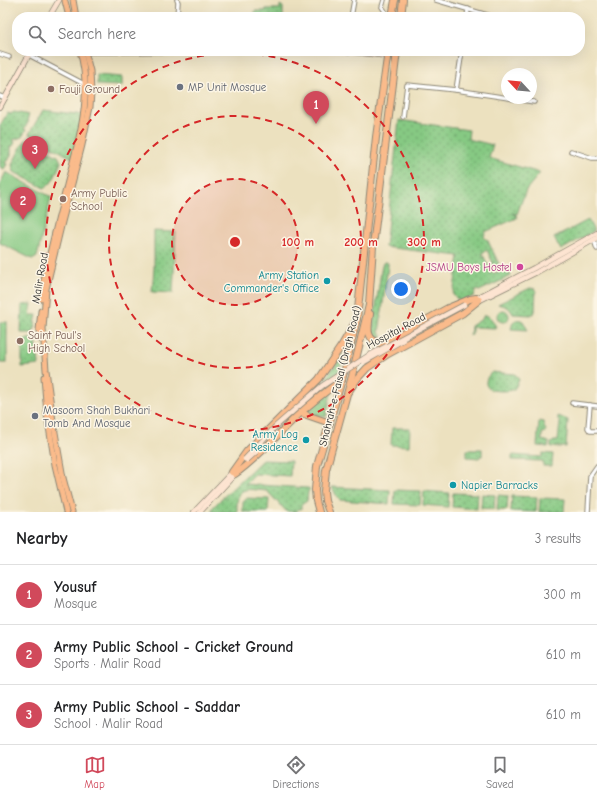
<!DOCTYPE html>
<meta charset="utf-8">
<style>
:root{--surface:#fff;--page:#f6f6f6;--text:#202124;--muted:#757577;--line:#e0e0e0;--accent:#d1495b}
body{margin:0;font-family:"Comic Neue",sans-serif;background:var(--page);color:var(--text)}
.compass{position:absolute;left:501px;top:68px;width:36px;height:36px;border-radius:50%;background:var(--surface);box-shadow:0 4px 16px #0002;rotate:296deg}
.you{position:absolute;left:401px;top:289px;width:14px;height:14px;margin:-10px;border:3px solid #fff;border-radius:50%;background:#1a73e8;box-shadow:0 0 0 6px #1a73e833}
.badge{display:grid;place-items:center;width:26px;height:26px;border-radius:50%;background:var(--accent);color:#fff;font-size:13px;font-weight:700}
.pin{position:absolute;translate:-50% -33px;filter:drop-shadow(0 1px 2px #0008)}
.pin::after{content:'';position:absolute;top:21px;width:14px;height:12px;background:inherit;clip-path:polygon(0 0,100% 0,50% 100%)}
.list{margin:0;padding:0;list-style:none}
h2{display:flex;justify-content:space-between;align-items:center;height:52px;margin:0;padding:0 16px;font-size:17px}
h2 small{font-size:13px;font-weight:400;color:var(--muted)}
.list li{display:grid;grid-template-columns:26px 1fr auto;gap:12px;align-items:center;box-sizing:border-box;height:60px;padding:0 16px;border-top:1px solid var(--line)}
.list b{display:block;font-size:15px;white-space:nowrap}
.list p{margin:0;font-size:13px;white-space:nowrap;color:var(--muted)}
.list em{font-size:13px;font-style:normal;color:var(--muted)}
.icon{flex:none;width:22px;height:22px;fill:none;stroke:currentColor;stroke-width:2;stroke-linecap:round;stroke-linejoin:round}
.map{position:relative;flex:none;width:597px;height:512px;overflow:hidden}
.search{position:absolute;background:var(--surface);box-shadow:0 4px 16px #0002;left:12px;right:12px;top:12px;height:44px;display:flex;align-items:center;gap:10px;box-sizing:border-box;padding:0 14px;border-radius:16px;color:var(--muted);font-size:15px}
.sheet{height:232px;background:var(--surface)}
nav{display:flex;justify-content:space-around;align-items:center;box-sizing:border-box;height:56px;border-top:1px solid var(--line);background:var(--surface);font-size:11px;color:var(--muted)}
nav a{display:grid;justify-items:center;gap:2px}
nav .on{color:var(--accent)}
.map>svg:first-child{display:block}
.grass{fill:url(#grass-dots);stroke:#587a57}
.pitch{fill:#86c983;stroke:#587a57}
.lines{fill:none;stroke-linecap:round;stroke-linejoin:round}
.street-casing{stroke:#8c8675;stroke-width:5.5}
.secondary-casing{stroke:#8c8675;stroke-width:6}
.primary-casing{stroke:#8c8675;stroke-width:7}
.highway-casing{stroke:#8c8675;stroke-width:8}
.street{stroke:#fff;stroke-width:3.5}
.secondary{stroke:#fde4d1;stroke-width:4.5}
.primary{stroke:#fabb8b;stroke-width:5}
.highway{stroke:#fabb8b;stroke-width:6}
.secondary-bridge-casing{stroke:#8c8675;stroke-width:6;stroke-linecap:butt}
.secondary-bridge{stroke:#fde4d1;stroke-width:4.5}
.ring{fill:none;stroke:#d62828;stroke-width:2;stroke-dasharray:7 5}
.worship-dot{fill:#6b7280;stroke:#fcf5e5;stroke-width:1.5}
.education-dot{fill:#8d6e63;stroke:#fcf5e5;stroke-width:1.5}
.hotel-dot{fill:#d1479c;stroke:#fcf5e5;stroke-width:1.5}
.culture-dot{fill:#0f9aa8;stroke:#fcf5e5;stroke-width:1.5}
.labels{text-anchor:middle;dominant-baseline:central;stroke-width:3;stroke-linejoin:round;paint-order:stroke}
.worship-label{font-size:11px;fill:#5b616d;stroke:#fcf5e5;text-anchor:start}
.education-label{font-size:11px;fill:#785e54;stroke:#fcf5e5;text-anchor:start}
.hotel-label{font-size:11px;fill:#b23c85;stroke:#fcf5e5;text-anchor:end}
.culture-label{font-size:11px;fill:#0d838f;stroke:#fcf5e5;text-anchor:end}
.street-label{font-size:11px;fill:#2b2b2b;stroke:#fcf5e5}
.centre{fill:#d62828;stroke:#fcf5e5;stroke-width:2}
.ring-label{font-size:12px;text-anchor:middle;font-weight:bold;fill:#d62828;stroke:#fcf5e5;stroke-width:3;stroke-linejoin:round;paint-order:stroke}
</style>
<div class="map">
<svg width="597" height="512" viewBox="0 0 597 512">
<defs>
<pattern id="grass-dots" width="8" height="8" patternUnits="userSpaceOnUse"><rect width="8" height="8" fill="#86c983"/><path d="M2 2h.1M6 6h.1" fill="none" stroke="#6ea36b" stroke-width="1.8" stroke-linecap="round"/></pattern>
</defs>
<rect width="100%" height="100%" fill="#fcf5e5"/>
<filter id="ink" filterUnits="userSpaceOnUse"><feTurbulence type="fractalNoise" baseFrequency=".025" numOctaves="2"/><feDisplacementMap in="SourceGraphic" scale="8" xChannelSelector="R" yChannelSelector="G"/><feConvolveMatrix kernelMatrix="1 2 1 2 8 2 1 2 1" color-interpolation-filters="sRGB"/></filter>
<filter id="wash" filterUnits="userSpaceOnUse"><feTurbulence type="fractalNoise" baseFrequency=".012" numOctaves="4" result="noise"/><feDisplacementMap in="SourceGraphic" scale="16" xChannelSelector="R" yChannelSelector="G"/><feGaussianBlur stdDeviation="0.9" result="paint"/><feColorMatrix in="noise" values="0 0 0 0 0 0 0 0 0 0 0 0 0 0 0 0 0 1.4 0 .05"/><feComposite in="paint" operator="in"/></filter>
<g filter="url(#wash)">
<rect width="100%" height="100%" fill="#ece1bf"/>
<g class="grass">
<path d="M280,5l3,2v10h-28v-6h10l1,-2h14z"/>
<path d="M97,75l25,2v9l-25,-1z"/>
<path d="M43,110l41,5 -12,43 -43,-24z"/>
<path d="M14,112l15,3 -2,5 2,1 -5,8 2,1 -4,7 -9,3 2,2 -2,4h-2v9l-3,6h-2l-1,2 2,1 -3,5 -4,-2v-41l7,-13 4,1z"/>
<path d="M399,120l70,10 -1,9 25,6 -4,13 51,15 -14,17 -9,24 -5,-1 4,2 1,3 -32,14 -1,6 3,1 12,25 -7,4 -2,-4 3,-1 -6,-13 -5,3 10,20h3l11,-6 5,9 -32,15 -2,-1 -3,4 1,1 -14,8 -8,-8 6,-39 -74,-9z"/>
<path d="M25,141h4l29,15 3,6c-4,9 -8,23 -17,26l-30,-16 -2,-7 11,-22z"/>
<path d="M588,220l6,11 -33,19 -7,-12z"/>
<path d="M154,231l22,1 -3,61 -21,-1 2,-24z"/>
<path d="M384,262h2l2,1v3l-9,67 4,3 -5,1 -5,-1 -1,-4 10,-67z"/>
<path d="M530,288l6,1 -1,23 -4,3 -18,-1c-4,-8 -8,-8 -15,-10z"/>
<path d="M32,304l-2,11h7l-2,8 1,5h-2v5h-13l1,-28z"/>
<circle cx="503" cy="316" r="6"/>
<path d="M484,315h2c5,2 7,6 10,12l-1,1 -23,-1v8h-2l1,-9 11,-7z"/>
<path d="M516,320c9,-2 8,5 12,10l-17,-1 2,-7z"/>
<path d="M35,338l1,1 3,26 -17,2v-27z"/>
<path d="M344,353l-5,19 -16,10z"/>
<path d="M492,372l22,2 2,1 3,5c-2,3 -3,7 -5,9 -3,3 -18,2 -22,1 -10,-4 -6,-13 0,-18z"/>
<path d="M332,389l-6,28 -20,-4z"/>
<path d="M558,416l10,4 -2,27h-15v-4l3,-2h4l2,-19 -2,-2z"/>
<path d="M539,421l4,1v1h1v4l2,3 -2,3h-2v6h-1v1l5,1 3,1 -1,5 -11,-1z"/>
<path d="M392,428h18l-1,18 -18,-1z"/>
<path d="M477,449h5v7h-2l-1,2 -12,-1v-7h10z"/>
<path d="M543,453l10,1 -1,12h-9v-5l-31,-1v-5l30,2z"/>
<path d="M262,460l29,1 -1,15 -35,-2 -10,10 63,4 2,1 -2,3 -1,9 -6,4v4h-4v3l-11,-1 -19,-20c-22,-2 -31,-6 -30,21h-25v-4z"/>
<path d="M332,487l58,3 -1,14 -49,-4 -3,-3z"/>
<path d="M395,490l26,1 -1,14 -26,-1z"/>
<path d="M424,491l25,2 -1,14 -25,-2z"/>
<path d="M453,493l25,1 -1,15 -25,-2z"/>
<path d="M482,494l13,1 -1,14 -13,-1z"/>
<path d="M498,495l10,1 -1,14h-10z"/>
<path d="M512,496l25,1 -1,15 -25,-1z"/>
<path d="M247,498l22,1 -1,13h-25v-10z"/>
<path d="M540,498l25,1 -1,13h-25z"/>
</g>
<g class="pitch">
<path d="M6,172l45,25 -14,60 -3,2h-2l-32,-16v-59z"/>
<rect x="0" y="322" width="7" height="41"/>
</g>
</g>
<g filter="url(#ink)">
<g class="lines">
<g class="street-casing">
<g id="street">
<path d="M384,0l-2,7 5,7"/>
<path d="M436,0l58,17"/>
<path d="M177,17l1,-15 -1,-2"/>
<path d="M351,17l3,-17"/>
<path d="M467,17l1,-8"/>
<path d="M0,54l9,3"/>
<path d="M29,55l57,30"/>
<path d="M456,90l6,-39"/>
<path d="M0,96l5,2"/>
<path d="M403,117l4,-32 49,5 78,12"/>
<path d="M571,151l21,7h5"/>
<path d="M594,240l3,9"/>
<path d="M572,403l25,3"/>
<path d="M590,405l-2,23 2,3h7"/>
<path d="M588,512l2,-36 7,-10"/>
</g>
</g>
<g class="secondary-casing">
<g id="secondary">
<path d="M49,17l10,-17"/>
<path d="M346,51l41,5"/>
<path d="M83,52l116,-1"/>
<path d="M0,107l31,-56"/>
<path d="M475,299l59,-31 63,-35"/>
<path d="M476,302l61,-30 60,-34"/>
<path d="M194,512l40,-42"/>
<path d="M200,512l37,-40"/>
</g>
</g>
<g class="primary-casing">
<g id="primary">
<path d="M73,0l3,17"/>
<path d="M65,1l4,16"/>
<path d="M41,299l1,-10c6,-27 12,-54 19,-80 4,-16 8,-32 12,-47 10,-38 18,-72 7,-111"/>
<path d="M40,339l-1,-9 2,-19"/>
<path d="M44,377l3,37 8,51 11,47"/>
<path d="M72,512l-9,-34 -10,-57 -7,-51 -3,-41 3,-40 16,-67 20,-77 8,-38 1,-14 -1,-22 -5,-20"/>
</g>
</g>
<g class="highway-casing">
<g id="highway">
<path d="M392,17l3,-17"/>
<path d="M401,17l2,-17"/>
<path d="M370,314c-2,14 -5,26 12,30l66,-36 22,-9 6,-1"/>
<path d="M349,391l8,-12 10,-11 21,-14 75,-41 16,-13"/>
<path d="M301,413l29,10"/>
<path d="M232,472l15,-21 72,-72 23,-34 12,-21"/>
<path d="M235,474c23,-16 41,-38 61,-57 14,-13 30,-26 46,-37"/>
<path d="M319,512l-3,-11 -1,-11 2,-24 28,-97 12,-50 19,-182 12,-86"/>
<path d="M329,512l-4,-11 -1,-10 2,-21 26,-94 17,-71 4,-59 24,-195"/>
</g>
</g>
<use href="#street" class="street"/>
<use href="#secondary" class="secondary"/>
<use href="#primary" class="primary"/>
<use href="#highway" class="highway"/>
<g class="secondary-bridge-casing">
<g id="secondary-bridge">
<path d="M364,362l39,-22"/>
<path d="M245,459l31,-33 46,-40 46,-30 96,-51"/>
<path d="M247,460l9,-8"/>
</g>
</g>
<use href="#secondary-bridge" class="secondary-bridge"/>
</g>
</g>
<circle cx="235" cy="242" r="63" fill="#d62828" fill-opacity=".12"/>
<g class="ring">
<circle cx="235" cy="242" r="63"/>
<circle cx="235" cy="242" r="126"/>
<circle cx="235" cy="242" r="189"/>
</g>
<g class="worship-dot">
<circle cx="180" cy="87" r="4"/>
<circle cx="35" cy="416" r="4"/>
</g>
<g class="education-dot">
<circle cx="51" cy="89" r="4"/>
<circle cx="63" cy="199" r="4"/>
<circle cx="20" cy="341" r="4"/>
</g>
<circle class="hotel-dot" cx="520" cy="267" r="4"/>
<g class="culture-dot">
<circle cx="327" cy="281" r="4"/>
<circle cx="306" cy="440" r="4"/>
<circle cx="453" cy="485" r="4"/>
</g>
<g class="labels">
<g class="worship-label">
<text x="188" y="87">MP Unit Mosque</text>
<text x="43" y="410">Masoom Shah Bukhari<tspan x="43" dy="13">Tomb And Mosque</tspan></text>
</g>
<g class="education-label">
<text x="59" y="89">Fauji Ground</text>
<text x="71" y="193">Army Public<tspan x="71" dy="13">School</tspan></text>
<text x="28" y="335">Saint Paul's<tspan x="28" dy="13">High School</tspan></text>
</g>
<g class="hotel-label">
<text x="512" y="267">JSMU Boys Hostel</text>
</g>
<g class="culture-label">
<text x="319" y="275">Army Station<tspan x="319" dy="13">Commander's Office</tspan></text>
<text x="298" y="434">Army Log<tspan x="298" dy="13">Residence</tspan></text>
<text x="461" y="485" text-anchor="start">Napier Barracks</text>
</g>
<g class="street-label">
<text transform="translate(40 278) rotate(-80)">Malir Road</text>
<text transform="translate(396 331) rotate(-28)">Hospital Road</text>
<text transform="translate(340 376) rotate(-76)">Shahrah-e-Faisal (Drigh Road)</text>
</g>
</g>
<circle cx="235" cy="242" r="6" class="centre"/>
<g class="ring-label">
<text x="298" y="246">100 m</text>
<text x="361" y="246">200 m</text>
<text x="424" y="246">300 m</text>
</g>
</svg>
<svg class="compass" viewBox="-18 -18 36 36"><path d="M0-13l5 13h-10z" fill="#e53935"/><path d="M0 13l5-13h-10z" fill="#757577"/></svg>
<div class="you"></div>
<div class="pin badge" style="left:316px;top:124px">1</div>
<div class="pin badge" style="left:23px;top:220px">2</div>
<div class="pin badge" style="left:35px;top:169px">3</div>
<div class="search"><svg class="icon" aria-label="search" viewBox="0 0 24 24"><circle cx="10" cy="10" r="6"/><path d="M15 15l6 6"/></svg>Search here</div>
</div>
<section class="sheet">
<h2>Nearby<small>3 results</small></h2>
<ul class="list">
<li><span class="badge">1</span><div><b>Yousuf</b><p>Mosque</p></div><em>300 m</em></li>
<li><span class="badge">2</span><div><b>Army Public School - Cricket Ground</b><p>Sports · Malir Road</p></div><em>610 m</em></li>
<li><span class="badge">3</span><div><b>Army Public School - Saddar</b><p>School · Malir Road</p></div><em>610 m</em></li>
</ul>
</section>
<nav>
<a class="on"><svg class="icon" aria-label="map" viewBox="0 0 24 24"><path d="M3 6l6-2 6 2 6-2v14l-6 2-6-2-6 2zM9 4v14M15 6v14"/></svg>Map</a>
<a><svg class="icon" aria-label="directions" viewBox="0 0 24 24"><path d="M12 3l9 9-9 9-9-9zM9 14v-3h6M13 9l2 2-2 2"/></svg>Directions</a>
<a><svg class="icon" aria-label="saved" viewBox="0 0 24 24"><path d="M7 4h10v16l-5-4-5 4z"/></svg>Saved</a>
</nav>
